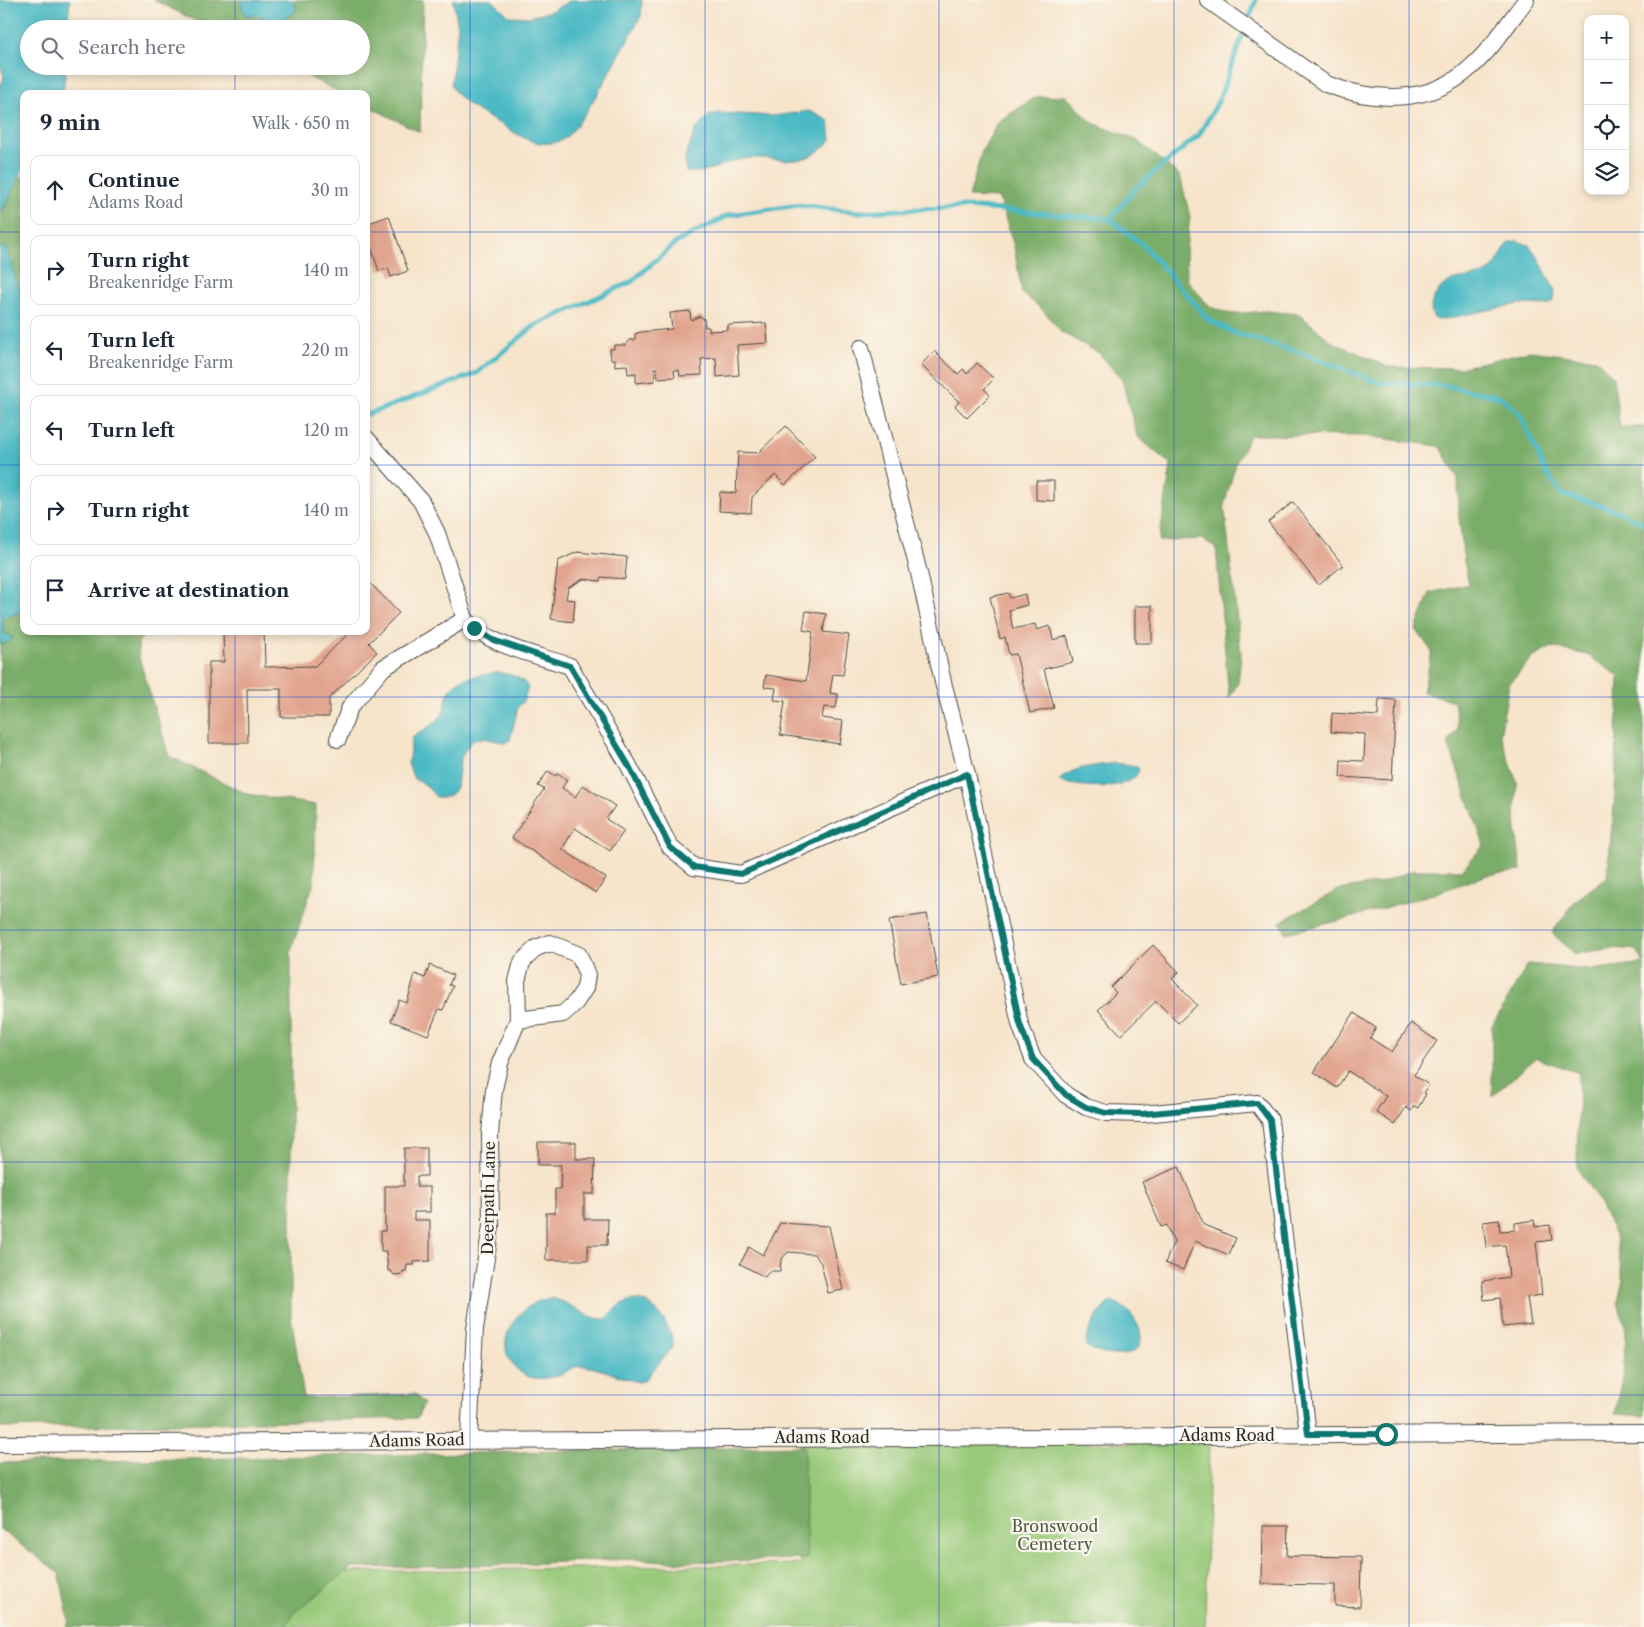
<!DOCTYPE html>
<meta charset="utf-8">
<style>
:root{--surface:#fff;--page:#f6f6f7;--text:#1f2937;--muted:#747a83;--line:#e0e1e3}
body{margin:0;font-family:"Libre Caslon Text",serif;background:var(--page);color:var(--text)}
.controls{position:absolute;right:15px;top:15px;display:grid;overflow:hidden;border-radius:10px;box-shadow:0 2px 8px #0003}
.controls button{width:45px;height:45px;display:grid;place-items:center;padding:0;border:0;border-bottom:1px solid var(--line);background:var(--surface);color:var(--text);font:25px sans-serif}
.stop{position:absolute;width:15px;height:15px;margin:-11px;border:4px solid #0f766e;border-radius:50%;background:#fff}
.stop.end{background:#0f766e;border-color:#fff;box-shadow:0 1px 5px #0008}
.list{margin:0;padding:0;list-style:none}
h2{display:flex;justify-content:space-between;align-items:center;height:65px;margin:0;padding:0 20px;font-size:21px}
h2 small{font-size:16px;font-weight:400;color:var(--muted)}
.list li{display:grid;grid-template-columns:32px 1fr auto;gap:15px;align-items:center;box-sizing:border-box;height:70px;margin:0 10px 10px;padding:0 10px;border:1px solid var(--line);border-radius:10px}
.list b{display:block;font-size:19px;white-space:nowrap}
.list p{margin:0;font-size:16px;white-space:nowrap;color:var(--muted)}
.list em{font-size:16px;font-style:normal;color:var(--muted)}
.icon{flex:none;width:28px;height:28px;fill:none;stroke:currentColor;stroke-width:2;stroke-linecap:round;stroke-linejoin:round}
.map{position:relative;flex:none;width:1644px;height:1627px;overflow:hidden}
.search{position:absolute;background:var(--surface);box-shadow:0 2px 8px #0003;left:20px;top:20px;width:350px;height:55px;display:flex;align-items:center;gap:12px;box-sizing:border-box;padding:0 18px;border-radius:28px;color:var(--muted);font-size:19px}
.panel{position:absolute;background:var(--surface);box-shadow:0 2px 8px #0003;left:20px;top:90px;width:350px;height:545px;border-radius:10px}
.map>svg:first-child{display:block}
.green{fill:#98c979;stroke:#627a52}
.forest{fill:#7aad69;stroke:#526c4a}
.water{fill:#4cbac5;stroke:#3c7278}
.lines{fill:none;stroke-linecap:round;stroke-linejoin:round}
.stream{stroke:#4cbac5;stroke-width:5}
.building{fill:#e1a58f}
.minor-casing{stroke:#494743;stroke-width:18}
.minor{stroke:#fff;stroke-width:16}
.route{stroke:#0f766e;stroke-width:6}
.grid{fill:none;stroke:#1d4ed8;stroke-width:1;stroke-opacity:0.55}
.labels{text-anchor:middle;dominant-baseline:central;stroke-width:4.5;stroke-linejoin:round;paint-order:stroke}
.street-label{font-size:16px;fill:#2b2b2b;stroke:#fbf7ec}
.park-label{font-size:16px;fill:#4c5a42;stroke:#fbf7ec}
</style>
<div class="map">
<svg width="1644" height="1627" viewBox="0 0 1644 1627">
<rect width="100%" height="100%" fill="#fbf7ec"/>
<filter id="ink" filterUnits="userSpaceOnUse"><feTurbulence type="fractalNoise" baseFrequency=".02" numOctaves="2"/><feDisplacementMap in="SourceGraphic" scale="10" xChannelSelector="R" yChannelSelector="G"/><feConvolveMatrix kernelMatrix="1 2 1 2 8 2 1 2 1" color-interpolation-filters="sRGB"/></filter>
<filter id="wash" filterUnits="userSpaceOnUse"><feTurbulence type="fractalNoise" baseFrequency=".0096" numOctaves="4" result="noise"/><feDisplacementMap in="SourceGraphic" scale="20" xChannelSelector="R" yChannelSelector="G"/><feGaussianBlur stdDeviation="1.12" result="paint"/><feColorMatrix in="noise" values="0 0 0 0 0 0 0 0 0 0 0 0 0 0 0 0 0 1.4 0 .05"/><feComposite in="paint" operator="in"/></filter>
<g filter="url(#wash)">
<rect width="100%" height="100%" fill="#f6e4cb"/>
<path class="green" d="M801,1443h408l-4,184h-975v-53l571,-10z"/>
<g class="forest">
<path d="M154,0h88l-2,3 16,12 22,8 18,-12 -3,-11h130l-3,132 -54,-27v-11h-23l-55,-28h73v-37h-149z"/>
<path d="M1066,96l27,27 45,18 42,35 10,41 -4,32 1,31 23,27 21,7 35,-3 33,3 33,28 57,25 71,1 69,-17 67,8 17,17 7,51h24v989l-29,-2 8,-35 3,-48 -8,-29 5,-23 -8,-44 -17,-35 -21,-32 2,-95 -43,-15 -44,38v-70l36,-62 62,6 54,-7 -7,-13 -24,-2 -38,6 -23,-21 23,-32 32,-24 8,-82 4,-119 -32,-21 -35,-8 -20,11 -23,26 -9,51 17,47 -2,38 6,51 -34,4 -54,19 -91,26 -56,13 -6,-11 58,-32 43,-7 33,-13h48l22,-25 -36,-102 10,-15 -4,-27 -31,-9 9,-40 -16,-23 14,-36 39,-9 -5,-23 -5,-43 -1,-40 -19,-32 -74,-10 -115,-1 -14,28 -12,42 17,149 -3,29 -9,15 -13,-151 -14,-8 -43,2 12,-76 -34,-29 -15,-56 -23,-27 -38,-21 -18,-22 -21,-17 -8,-47 -15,-48 -30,-1 13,-46 17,-30 37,-24z"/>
<path d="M24,167l-5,9 5,2v116l-7,-10 -10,-36 -7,-1v-31z"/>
<path d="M24,612v19h126l-12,11 1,16 30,98 78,38 69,11 -2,77 -23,68v366l13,82 111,-4 9,10 -7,14 -412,10 -5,-2v-785l3,4v-28z"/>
<path d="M804,1446l3,113 -125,3 -48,-3 -163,7 -120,2 -57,45 -9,14h-218l2,-7 -10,-47 -59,-44v-66z"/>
</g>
<g class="water">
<path d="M0,0h70l-3,29h-38v37h37l-3,28h-39v73l-24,49v-129l4,-10 -4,-13z"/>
<path d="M242,0h51l4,11 -19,12 -22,-8 -10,1 -6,-13z"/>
<path d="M453,0h39l17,16 20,1 22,-6 20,-11h71l-1,16c-13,22 -60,115 -79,124 -23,10 -42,-4 -60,-15 -18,-10 -40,-21 -51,-39l7,-60z"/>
<path d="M809,111l20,10 2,19c-33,35 -52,13 -89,19 -20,4 -35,16 -56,13l-1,-15 11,-28 14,-14 10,-2 53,3z"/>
<path d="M1517,241l12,4 9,12 17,34 -1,9 -5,5 -30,-1 -80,16 -5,-2c-4,-8 -4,-13 1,-22 13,-25 36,-12 54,-25 8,-6 14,-20 20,-29z"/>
<path d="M0,247l7,1 10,36 7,10v318l-21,5 1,16 10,5 -12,7 -2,-4z"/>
<path d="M497,672c11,2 26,4 31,16l-5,14 -5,5 -8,33 -5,3 -20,-5 -12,1c-3,5 -9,11 -11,17 -6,17 1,44 -26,41l-10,-12 -12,-6 -6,-15 4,-26c9,-7 22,-13 29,-22 5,-7 4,-15 7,-22 9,-20 32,-17 49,-22z"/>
<path d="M1116,763l21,3 2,4c-5,22 -64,18 -80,11 12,-15 38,-15 57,-18z"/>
<path d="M550,1298c21,3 36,22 56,21 5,-4 9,-11 14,-14 18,-12 35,0 44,16 5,9 10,16 9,26l-29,34 -6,1c-16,-4 -44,-17 -59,-16 -7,1 -11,5 -17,8 -11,4 -27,7 -37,1 -40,-24 -11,-71 25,-77z"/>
<path d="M1113,1302c25,7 48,56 0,53 -12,-1 -18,-3 -28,-10 3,-16 11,-29 22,-41z"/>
</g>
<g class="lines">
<g class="stream">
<path d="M1110,219l27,-32 62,-52 19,-33 38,-102"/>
<path d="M366,415l111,-42 57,-47 97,-44 46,-40 52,-27 70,-10 58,7 109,-5 144,12 34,27 65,74 26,13 63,19 82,31 66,3 55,11 19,17 27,61 16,20 50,14 31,14"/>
</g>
</g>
<g id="blocks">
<g class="building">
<path d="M389,216l19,55 -17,6 -3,-9 -9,3 -13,-39v-8z"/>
<path d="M690,311l1,9 9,-4 4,3 1,8h4v4l19,-1v-5l38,-2 2,20 -31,2 2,30 -22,2 -1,-19 -15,1 1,16 -22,1 -1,-6h-5l1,7 -17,1 -1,-10h-3l1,13 -19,2v-10l-8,1 -1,-9 -12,1v-7h-4l-1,-10h4v-4h12l3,-5h6v-6l6,-2 31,-3 -2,-16z"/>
<path d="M934,351l24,23 5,-5 4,5 10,-11 17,16 -10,10 6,6 -23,23 -12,-12 4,-4 -38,-37z"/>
<path d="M786,426l29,31 -30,28 -10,-10 -23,22 -1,16 -32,-2 1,-19 16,1 2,-41 20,1z"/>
<path d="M1036,481h18v20l-18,-1z"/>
<path d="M1293,502l50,63 -24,20 -51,-63z"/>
<path d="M577,552l50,5 -2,22 -24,-2 -1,4 -17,-2 -15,9 -2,11 9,1 -2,22 -22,-3 7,-58z"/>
<path d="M371,584l28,29 -30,30 8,9 -48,46v19h-48v-28h-34l1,54h-39v-81h15l-1,-31h41l1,36 50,-1 36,-35h15v-42z"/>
<path d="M1008,593l2,5 15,-4 2,11 -18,5 4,19 22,-5 2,6 13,-4 3,14 14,-4 6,26 -29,7 10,39 -24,5 -14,-59 -7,1 -4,-18 -5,2 -10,-42z"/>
<rect x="1135" y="606" width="17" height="37"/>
<path d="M806,611l20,3 -3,18 26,3 -6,40 -10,-1 -3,19 8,1 -2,14 -12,-1 -2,11 21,3 -3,23 -60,-9 5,-34 -11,-1 2,-12 -12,-1 2,-12 40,6 7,-49 -10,-2z"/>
<path d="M1379,699l17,1 -4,80 -52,-3 1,-17 23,1 1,-27 -34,-2 1,-19 46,3z"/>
<path d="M548,771l8,5 2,-3 9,7 -5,8 13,9 8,-12 32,21 -9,13 18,12 -14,20 -35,-23 -13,21 44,29 -10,15 -84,-55 32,-49 -6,-3z"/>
<path d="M927,914l11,63 -37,7 -12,-64z"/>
<path d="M1153,945l26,27 -7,7 25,26 -19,18 -22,-22 -35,34 -23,-25 18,-17 -5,-6z"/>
<path d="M430,965l23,10 -4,10 4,1 -10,24 -4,-1 -11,26 -37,-14 8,-21 8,3 8,-29 10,4z"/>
<path d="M1354,1013l22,15 -6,10 22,14 19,-29 26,18 -23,34 15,10 -5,8 2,1 -8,14 -4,-2 -3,5 -5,-4 -11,18 -19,-13 10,-16 -38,-25 -11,17 -23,-16z"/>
<path d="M538,1142h38v17h19l-1,35h-10v25h24l-1,26h-19v15h-42v-47h9v-24h5l1,-24h-23z"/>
<path d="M404,1148h23v28h-10v11h13v25h-16v8h16v41l-16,1v3h-7l-1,6h-3l-1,3 -8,1 -3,-4h-3l-2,-20h-5v-20h4v-45h19z"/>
<path d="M1179,1167l25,58 32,13 -7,17 -34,-14 -12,29 -18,-7 9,-21 -7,-17 -6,2 -19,-45z"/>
<path d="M1499,1220l1,11 15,-1v-7l19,-3 1,7 15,-2 2,15 -16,2 6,53 -15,2 4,27 -28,3 -3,-29 -16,2 -2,-19 27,-4 -4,-32 -19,2 -3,-25z"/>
<path d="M780,1223l49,3 14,64 -15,3 -7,-30 -7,-9 -26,-2 -7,8 -1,11h-11l-4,6 -25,-13 9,-17 14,8z"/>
<path d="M1263,1526h25l-1,30 74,1 -1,50 -25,-1v-21l-73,-1z"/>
</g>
</g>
</g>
<g filter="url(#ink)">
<use href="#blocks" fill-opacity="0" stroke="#494743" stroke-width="1"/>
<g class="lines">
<g class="minor-casing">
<g id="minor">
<path d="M1208,0l118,84c47,18 104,21 144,-16 22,-19 38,-45 56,-68"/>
<path d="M861,348l58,225 24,109 24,92 53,250 13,35 33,36 20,12 20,6 36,1 115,-11 13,17 38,314"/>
<path d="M366,438l55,63 16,32 28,86c25,28 70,35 105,47l59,100 41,81 24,20 47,7 226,-100"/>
<path d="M338,739l12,-32 33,-39 82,-49"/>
<path d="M469,1439l6,-110 16,-103 -1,-92 4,-45 6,-26 18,-43 -1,-39 5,-19 14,-14 14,-5 29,12 8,20 -2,13 -9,14 -13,12 -45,6"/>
<path d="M0,1444l1644,-11"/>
</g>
</g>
<use href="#minor" class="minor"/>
</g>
</g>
<g class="lines" filter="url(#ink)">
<path class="route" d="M474,628l19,12 77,26 59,100 41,81 24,20 47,7 226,-100 53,250 13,35 33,36 20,12 20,6 36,1 115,-11 13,17 38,314h78"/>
</g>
<path class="grid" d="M235,0v29M470,0v1627M705,0v1627M939,0v1627M1174,0v1627M1409,0v1627M235,66v28M0,232h24M366,232h1278M0,465h24M366,465h1278M235,631v996M0,697h1644M0,930h1644M0,1162h1644M0,1395h1644"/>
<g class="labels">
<g class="street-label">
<text transform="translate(488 1198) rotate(-89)">Deerpath Lane</text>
<text x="1227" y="1435">Adams Road</text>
<text x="822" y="1437">Adams Road</text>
<text transform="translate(417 1440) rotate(-1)">Adams Road</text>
</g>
<g class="park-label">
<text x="1055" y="1526">Bronswood<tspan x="1055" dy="18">Cemetery</tspan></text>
</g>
</g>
</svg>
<div class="controls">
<button>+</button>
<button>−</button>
<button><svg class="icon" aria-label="locate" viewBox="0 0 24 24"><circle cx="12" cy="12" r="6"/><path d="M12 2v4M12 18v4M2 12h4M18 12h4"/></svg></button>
<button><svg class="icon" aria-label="layers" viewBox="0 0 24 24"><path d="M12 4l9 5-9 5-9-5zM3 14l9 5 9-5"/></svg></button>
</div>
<div class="stop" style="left:1386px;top:1434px"></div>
<div class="stop end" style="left:474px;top:628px"></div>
<div class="search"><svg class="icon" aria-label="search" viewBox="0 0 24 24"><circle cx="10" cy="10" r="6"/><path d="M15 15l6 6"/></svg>Search here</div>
<section class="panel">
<h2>9 min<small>Walk · 650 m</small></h2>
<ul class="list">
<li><svg class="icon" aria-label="ahead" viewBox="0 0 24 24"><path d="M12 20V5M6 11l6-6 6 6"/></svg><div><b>Continue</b><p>Adams Road</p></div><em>30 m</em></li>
<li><svg class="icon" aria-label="right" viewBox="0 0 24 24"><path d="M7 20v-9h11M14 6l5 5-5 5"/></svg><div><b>Turn right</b><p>Breakenridge Farm</p></div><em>140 m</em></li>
<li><svg class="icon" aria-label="left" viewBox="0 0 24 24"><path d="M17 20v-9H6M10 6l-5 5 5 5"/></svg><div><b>Turn left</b><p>Breakenridge Farm</p></div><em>220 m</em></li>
<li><svg class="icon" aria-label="left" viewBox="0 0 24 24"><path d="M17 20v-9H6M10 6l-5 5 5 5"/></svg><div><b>Turn left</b></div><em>120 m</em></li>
<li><svg class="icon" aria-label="right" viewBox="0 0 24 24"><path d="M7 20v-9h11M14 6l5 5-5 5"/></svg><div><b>Turn right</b></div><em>140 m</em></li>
<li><svg class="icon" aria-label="arrive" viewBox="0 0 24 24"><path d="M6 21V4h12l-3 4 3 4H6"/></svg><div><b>Arrive at destination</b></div></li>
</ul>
</section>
</div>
